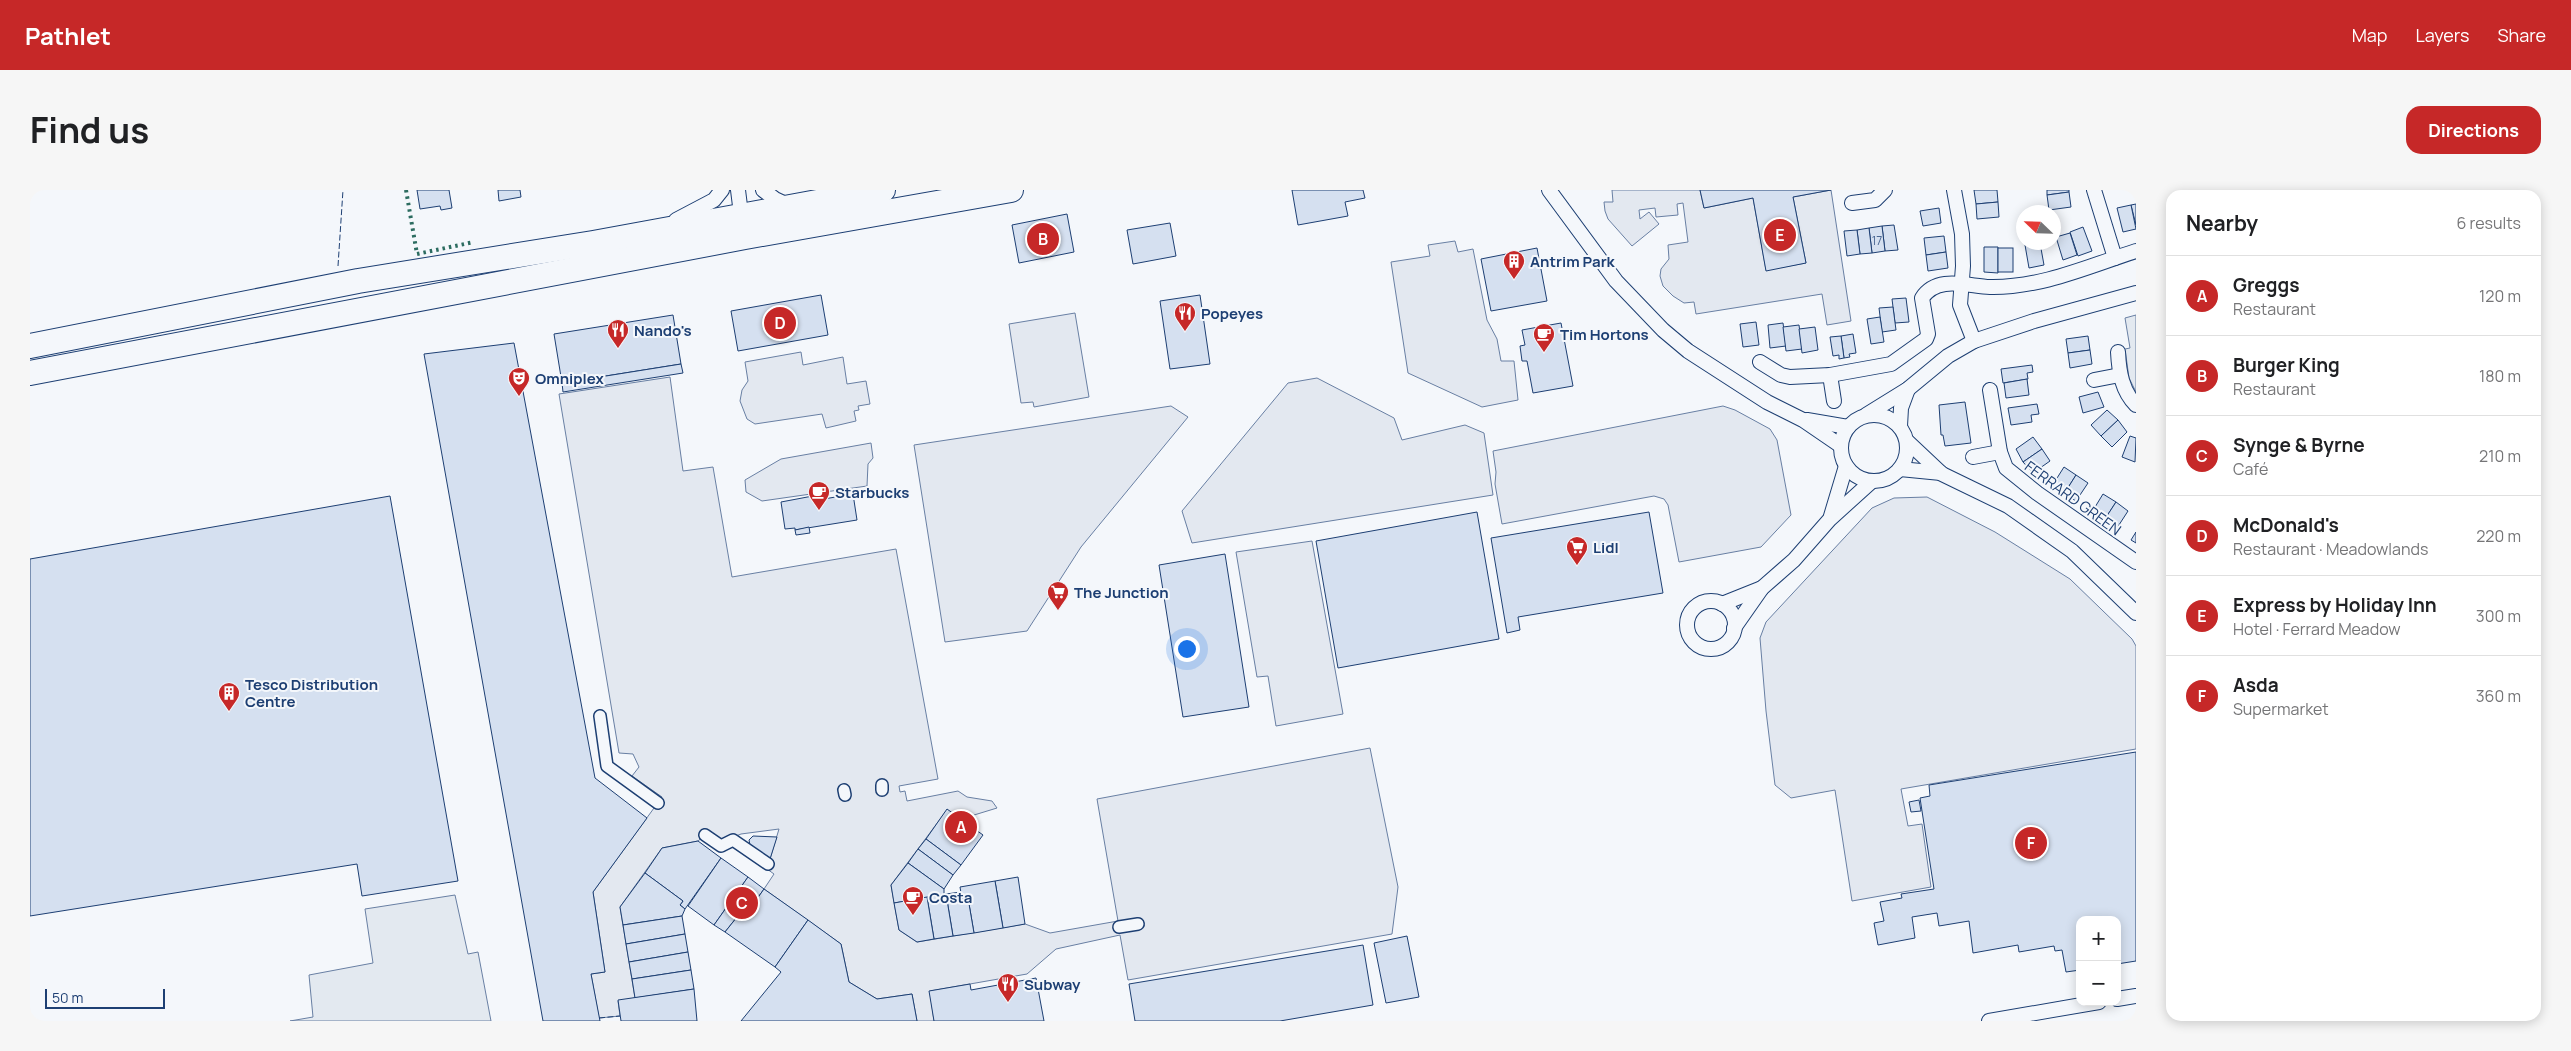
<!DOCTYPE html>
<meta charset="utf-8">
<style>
:root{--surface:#fff;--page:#f6f6f6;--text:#202124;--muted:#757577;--line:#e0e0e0;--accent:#c62828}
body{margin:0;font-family:Manrope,sans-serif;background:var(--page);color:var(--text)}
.controls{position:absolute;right:15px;bottom:15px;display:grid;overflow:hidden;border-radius:10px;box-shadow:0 2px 12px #0003}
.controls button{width:45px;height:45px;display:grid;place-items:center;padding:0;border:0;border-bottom:1px solid var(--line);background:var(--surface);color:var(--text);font:25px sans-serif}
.compass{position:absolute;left:1986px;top:15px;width:45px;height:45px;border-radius:50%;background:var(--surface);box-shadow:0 2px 12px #0003;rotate:293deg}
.scale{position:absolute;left:15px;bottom:12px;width:120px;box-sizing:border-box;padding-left:5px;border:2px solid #1d3f73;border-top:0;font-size:14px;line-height:18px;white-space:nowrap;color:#1d3f73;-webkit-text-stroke:4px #f4f7fb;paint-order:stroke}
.you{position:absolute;left:1156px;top:458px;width:18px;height:18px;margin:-12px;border:4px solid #fff;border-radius:50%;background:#1a73e8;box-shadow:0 0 0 8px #1a73e833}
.badge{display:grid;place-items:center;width:32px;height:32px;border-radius:50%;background:var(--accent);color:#fff;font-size:16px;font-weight:700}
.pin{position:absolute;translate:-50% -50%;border:2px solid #fff;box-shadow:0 1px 5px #0006}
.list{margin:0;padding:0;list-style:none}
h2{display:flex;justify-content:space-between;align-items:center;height:65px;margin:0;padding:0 20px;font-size:21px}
h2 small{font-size:16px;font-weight:400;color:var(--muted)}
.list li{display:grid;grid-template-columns:32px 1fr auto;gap:15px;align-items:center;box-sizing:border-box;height:80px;padding:0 20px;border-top:1px solid var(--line)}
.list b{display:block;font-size:19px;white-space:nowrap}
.list p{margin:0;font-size:16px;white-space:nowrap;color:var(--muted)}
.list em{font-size:16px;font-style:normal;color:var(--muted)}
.map{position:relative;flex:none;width:2106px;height:831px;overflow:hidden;border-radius:15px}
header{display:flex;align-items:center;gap:30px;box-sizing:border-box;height:70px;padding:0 25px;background:var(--accent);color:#fff}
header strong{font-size:24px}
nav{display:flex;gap:28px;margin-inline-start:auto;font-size:18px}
.intro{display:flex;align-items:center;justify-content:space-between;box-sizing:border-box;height:120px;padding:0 30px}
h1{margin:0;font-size:35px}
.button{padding:12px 22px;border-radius:15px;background:var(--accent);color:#fff;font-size:18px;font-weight:700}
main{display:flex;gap:30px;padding:0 30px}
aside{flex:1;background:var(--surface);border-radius:15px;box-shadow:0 2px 12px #0003}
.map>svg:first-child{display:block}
.green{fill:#e3e9f0;stroke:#687fa3}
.parking{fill:#e3e8f0;stroke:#687fa3}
.building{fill:#d5e0f0;stroke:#1d3f73}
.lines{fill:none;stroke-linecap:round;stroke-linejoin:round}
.pedestrian-casing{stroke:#1d3f73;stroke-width:14}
.minor-casing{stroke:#1d3f73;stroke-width:16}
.trunk-casing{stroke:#1d3f73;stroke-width:26}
.pedestrian{stroke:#f4f7fb;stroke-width:11}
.minor{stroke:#f4f7fb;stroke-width:14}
.trunk{stroke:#f4f7fb;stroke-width:24}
.hedge{stroke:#2c6c60;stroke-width:4;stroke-dasharray:2.5 4;stroke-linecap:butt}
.fence{stroke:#1d3f73;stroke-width:1;stroke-dasharray:6 2.5;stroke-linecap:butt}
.labels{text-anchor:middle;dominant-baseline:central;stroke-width:4;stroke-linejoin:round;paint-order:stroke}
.number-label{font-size:12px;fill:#4b6792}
.poi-label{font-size:15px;font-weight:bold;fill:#1d3f73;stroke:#f4f7fb;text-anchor:start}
.street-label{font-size:15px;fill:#1d3f73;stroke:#f4f7fb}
</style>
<header>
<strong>Pathlet</strong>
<nav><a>Map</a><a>Layers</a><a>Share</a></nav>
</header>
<div class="intro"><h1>Find us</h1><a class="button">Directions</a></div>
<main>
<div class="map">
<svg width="2106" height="831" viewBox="0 0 2106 831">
<rect width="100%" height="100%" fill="#f4f7fb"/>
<g class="green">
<path d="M2106,125v77l-7,-14 -4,-29 5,-1 -5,-30z"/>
<path d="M425,705l13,59 10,-2 13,69h-201l23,-4 -4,-42 64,-12 -8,-54z"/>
</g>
<g class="parking">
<path d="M1582,0h88l4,18 49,-10 13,72 40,-7 -13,-66 38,-7 20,131 -24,4 -5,-31 -126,20 -2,-12 -10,1 -11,-7 -10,-10 -3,-10 1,-7 8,-10 -1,-14 20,-3 -5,-39 -6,1 1,11 -22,2 -1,-9 -16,2 1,9 9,-7 10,12 -27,22 -24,-27 -3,-8 -1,-9h9z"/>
<path d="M1425,51l3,11 15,-3 14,71 10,19 4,22h13l4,39 -36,7 -74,-34 -17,-111 39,-6 -2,-11z"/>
<path d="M1045,123l14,84 -55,10 -1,-5 -12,1 -12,-79z"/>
<path d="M771,162l2,13 40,-8 4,27 19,-3 4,23 -12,2 1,4 -5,1 2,10 -30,7 -4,-14 -67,10 -8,-5 -7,-18 2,-11 6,-9 -3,-19z"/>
<path d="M640,187l13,94 30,-4 19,110 164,-28 42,230 -39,7 1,6 5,-1 2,10 51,-10 9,6 25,4 5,7 -36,11 -14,-9 -56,75 8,45 18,12 108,-18 25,9 68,-12 -21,-122 273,-51 28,139 -6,47 -264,46 -8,-45 -64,14 -29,25 -97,17 4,30h-17l-5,-27 -35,5 -28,-17 -8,-38 -77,-55 10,-15 -7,-5 12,-40 -38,5 -17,7 -14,-10 -12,10 -36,7 -42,59 15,91 -17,3 2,15 -21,2 -8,-44 14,-2 -12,-80 69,-95 -30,-21 7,-9 -6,-13 -14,-1 -60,-359z"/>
<path d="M1287,188l77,40 8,22 63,-15 19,8 9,62 -301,48 -10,-32 106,-128z"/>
<path d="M1141,216l17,11 -107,130 -54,84 -82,11 -31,-197z"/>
<path d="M1693,216l12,4 35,19 7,11 14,75 -30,32 -82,15 -11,-57 -4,-6 -10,-3 -152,28 -7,-40 1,-12 -3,-21z"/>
<path d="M841,253l2,15 -5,6 -1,22 -105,15 -16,-9 -1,-12 36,-21z"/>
<path d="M1897,307l68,35 75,47 62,60 4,7v103l-235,40 7,37 14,-2 9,63 -79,14 -17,-111 -44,8 -16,-13 -9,-74 -6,-73 6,-16 106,-114 22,-10z"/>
<path d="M1282,351l31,173 -67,12 -8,-50 -11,1 -21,-125z"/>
</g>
<g class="building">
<path d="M387,0h32l3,18 -11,2 -1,-4 -20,3z"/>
<path d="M468,0h22l1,7 -22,4z"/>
<path d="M1262,0h71l2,8 -20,4 3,14 -50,9z"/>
<path d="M1670,0h131l-38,7 13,66 -40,8 -13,-73 -49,10z"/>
<path d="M1944,0h23l1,12 -22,2z"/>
<path d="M2017,0h22v2l-22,3z"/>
<path d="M2039,2l2,15 -22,3 -2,-15z"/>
<path d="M1968,12l1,15 -22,2 -1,-15z"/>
<path d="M2106,14v21l-5,-20z"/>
<path d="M2101,15l5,24 -13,3 -6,-24z"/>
<path d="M1909,18l2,15 -18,3 -3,-15z"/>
<path d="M1037,24l7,38 -55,11 -7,-38z"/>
<path d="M1140,33l6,33 -43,8 -6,-34z"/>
<path d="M1864,35l4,25 -13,1 -3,-25z"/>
<path d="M1852,36l3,25 -13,2 -3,-25z"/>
<path d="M2053,37l9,24 -14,5 -8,-24z"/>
<path d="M1839,38l3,25 -12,1 -3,-24z"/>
<path d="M1827,40l3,24 -13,2 -3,-25z"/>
<path d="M2040,43l7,22 -14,5 -7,-23z"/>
<path d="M1914,46l2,16 -20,3 -2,-17z"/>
<path d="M2010,53l4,22 -15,3 -4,-23z"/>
<path d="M1954,57h14v26l-14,-1z"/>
<path d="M1507,58l10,53 -56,10 -10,-52z"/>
<rect x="1968" y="58" width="15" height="24"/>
<path d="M1916,62l2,16 -20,3 -2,-16z"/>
<path d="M791,105l7,40 -90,16 -7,-40z"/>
<path d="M1170,105l10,69 -40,5 -10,-68z"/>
<path d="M1876,108l3,24 -14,1 -3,-24z"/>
<path d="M1863,117l3,23 -14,2 -3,-24z"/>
<path d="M643,125l8,49 -119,19 -8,-49z"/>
<path d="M1850,127l4,25 -13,2 -4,-25z"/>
<path d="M1726,132l3,23 -16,2 -3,-23z"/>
<path d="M1531,133l12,63 -40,7 -6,-32h-5l-2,-15 5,-1 -3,-15z"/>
<path d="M1753,133l3,23 -16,2 -2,-23z"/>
<path d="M1769,135l3,24 -16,2 -3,-24z"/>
<path d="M1785,137l3,23 -16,3 -3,-24z"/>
<path d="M1823,144l3,19 -7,1 1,3 -6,1 -3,-22z"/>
<path d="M1811,146l3,22 -5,1v-4l-6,1 -3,-19z"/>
<path d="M2058,146l2,14 -22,3 -2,-14z"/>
<path d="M484,153l81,435 52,40 -54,74 12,80 -14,2 9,47h-57l-119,-667z"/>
<path d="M2060,160l2,14 -22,4 -2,-15z"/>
<path d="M651,174l2,9 -120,19 -1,-9z"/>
<path d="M2002,175l1,7 -6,1 1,6 -25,4 -2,-14z"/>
<path d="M1997,189l2,16 -23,3 -2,-15z"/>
<path d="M2068,202l6,15 -21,6 -4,-16z"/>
<path d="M1935,212l6,41 -26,3 -2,-11h-2l-2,-30z"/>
<path d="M2007,214l2,10 -8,1 1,7 -21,3 -3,-17z"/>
<path d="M2077,220l11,10 -17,16 -10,-11z"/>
<path d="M2088,230l9,12 -15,15 -11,-11z"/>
<path d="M2100,246l6,2 -1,24 -13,-5z"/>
<path d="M2003,247l9,12 -19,13 -7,-13z"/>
<path d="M2012,259l8,12 -17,12 -10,-11z"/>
<path d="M2034,277l12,8 -12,19 -12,-8z"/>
<path d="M2046,285l12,8 -12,18 -12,-7z"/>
<path d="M823,304l4,26 -62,10v-2l-10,1 -4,-27 37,-7v5z"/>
<path d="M2073,304l13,8 -13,20 -11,-10z"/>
<path d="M360,306l68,385 -96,15 -5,-32 -327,52v-357z"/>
<path d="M2086,312l12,9 -11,17 -14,-6z"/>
<path d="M1447,322l22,127 -161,29 -22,-127z"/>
<path d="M1619,322l14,81 -145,24 2,13 -13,3 -16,-95z"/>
<path d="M779,337l1,6 -14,2 -1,-5z"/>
<path d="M2106,342v11l-5,-3z"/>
<path d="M1195,364l24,153 -66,10 -24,-152z"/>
<path d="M2106,562v209l-19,3v-44h-37v50l-14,2 -4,-22 -7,1 -1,-5 -35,6 -1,-7 -45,8 -4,-32 -30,5 -2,-13 -25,4 3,21 -37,7 -4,-22 10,-2 -4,-19 22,-4 -1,-4 33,-5 -14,-91 10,-2 -1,-11z"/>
<path d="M1889,610l2,11 -10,1 -2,-10z"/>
<path d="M917,619l36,26 -22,30 -35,-26z"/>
<path d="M723,646l24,1 -7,22 -20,-14 -1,-5z"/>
<path d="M896,649l35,26 -8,10 -35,-26z"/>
<path d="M668,651l23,17 -36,51 -5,-4 3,-4 -38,-28 17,-25z"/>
<path d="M888,659l35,26 -9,14 -36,-26z"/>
<path d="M691,668l27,19 -34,48 -26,-19z"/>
<path d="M878,673l36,26v6l-50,8 -3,-18z"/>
<path d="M615,683l38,28 -3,4 5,4 -3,7 -59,9 -3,-18z"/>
<path d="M718,687l16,12 -22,31 -5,-3 -12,15 -11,-7z"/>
<path d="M988,687l7,47 -22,4 -8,-47z"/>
<path d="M965,691l8,47 -29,5 -6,-35 -6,1 -2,-12z"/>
<path d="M734,699l44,31 -33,47 -50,-35 12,-15 5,3z"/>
<path d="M931,702l1,7 6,-1 6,35 -21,3 -7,-42z"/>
<path d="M916,704l7,42 -19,3 -7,-42z"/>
<path d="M897,707l7,42 -17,3 -18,-12 -5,-27z"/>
<path d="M652,726l3,18 -59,10 -3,-19z"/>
<path d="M778,730l33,24 8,38 28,17 35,-5 5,27h-176l40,-49 -6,-5z"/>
<path d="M655,744l3,18 -59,10 -3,-18z"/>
<path d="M1377,746l12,61 -33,6 -12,-60z"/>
<path d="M1333,755l10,60 -93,16h-145l-6,-37z"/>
<path d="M658,762l3,18 -59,9 -3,-17z"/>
<path d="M661,780l3,19 -59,9 -3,-19z"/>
<path d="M1006,788l8,43h-110l-5,-30 41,-7 1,6z"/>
<path d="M664,799l3,32h-76l-3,-21z"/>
</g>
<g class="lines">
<g class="pedestrian-casing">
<g id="pedestrian">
<path d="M570,526l7,50 51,37"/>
<path d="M852,595v5"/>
<path d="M814,600l1,5"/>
<path d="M675,645l16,11 12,-6 35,24"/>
<path d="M1089,737l19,-3"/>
</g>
</g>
<g class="minor-casing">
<g id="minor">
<path d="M708,0l4,32"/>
<path d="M733,0l12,9 15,7"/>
<path d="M1519,0l67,91 47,49 25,21 79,51 36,18 38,26"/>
<path d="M1924,0l8,44 1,32 -3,39 14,36"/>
<path d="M2064,0l21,68"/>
<path d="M1822,13l23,-3 10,-10"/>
<path d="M646,30l38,-20 8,-10"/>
<path d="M2088,162c1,20 4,39 18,53"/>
<path d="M1730,172l21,13 9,2 40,-2 61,-11 35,-25 2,-5 -6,-36c15,-23 45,-12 68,-11 51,1 99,-21 146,-36"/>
<path d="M1800,185l4,26"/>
<path d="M2064,190l26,-5"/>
<path d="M1960,200l10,62 6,16 31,25 99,69"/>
<circle cx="1844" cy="258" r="33"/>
<path d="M1836,225l42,-26 40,-33 26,-15 60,-20 102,-28"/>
<path d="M1777,230l41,7"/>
<path d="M1870,236l1,-18 7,-19"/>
<path d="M1878,252l34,32 66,32 64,45 64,62"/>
<path d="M1943,267l27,-5"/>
<path d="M1870,279l41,4"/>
<path d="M1801,326l15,-50"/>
<circle cx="1681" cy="435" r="24"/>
<path d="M1692,414l40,-16"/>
<path d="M1704,438l28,-40 32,-28 36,-41 42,-38"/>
<path d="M2087,809l19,-3"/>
<path d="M1959,831l110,-19"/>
</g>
</g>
<g class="trunk-casing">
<g id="trunk">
<path d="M0,156l328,-65 235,-38 290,-53"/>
<path d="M0,183l715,-136 266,-47"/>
</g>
</g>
<use href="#pedestrian" class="pedestrian"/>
<use href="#minor" class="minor"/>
<use href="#trunk" class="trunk"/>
<path class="hedge" d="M376,0l11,64 57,-12"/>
<g class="fence">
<path d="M308,76l5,-76"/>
<path d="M569,828l21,-2"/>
</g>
</g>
<defs>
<g id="building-pin" transform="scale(1.125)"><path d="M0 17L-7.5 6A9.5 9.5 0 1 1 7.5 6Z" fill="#c62828" stroke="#f4f7fb"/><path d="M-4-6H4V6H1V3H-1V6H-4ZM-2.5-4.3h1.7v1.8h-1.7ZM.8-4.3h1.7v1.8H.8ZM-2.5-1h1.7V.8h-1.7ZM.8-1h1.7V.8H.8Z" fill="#fff"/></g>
<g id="restaurant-pin" transform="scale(1.125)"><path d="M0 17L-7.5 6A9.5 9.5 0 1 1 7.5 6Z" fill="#c62828" stroke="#f4f7fb"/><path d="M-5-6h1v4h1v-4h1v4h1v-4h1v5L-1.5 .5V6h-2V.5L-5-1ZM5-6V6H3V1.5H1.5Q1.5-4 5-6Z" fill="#fff"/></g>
<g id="cafe-pin" transform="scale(1.125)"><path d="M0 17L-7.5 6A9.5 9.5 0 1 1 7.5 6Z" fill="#c62828" stroke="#f4f7fb"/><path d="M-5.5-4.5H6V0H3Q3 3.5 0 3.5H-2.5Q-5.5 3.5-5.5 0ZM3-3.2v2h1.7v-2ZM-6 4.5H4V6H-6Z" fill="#fff"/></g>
<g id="theatre-pin" transform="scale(1.125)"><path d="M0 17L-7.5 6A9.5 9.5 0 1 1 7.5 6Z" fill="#c62828" stroke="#f4f7fb"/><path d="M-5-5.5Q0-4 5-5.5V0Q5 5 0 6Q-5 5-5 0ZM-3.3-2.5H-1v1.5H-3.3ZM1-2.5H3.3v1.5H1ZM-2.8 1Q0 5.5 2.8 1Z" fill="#fff"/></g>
<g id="supermarket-pin" transform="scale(1.125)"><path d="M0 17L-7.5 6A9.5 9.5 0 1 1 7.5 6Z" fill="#c62828" stroke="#f4f7fb"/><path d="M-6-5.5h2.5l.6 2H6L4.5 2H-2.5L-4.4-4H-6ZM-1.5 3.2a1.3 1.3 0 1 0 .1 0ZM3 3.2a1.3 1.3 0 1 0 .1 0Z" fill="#fff"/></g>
</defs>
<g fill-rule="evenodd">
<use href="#building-pin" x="1484" y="71"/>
<use href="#restaurant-pin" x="1155" y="123"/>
<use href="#restaurant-pin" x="588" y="140"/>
<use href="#cafe-pin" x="1514" y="144"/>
<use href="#theatre-pin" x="489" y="188"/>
<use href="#cafe-pin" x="789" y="302"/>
<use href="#supermarket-pin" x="1547" y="357"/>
<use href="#supermarket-pin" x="1028" y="402"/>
<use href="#building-pin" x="199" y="503"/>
<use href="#cafe-pin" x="883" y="707"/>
<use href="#restaurant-pin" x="978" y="794"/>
</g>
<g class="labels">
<g class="number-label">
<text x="1847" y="50">17</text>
</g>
<g class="poi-label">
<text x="1500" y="71">Antrim Park</text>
<text x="1171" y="123">Popeyes</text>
<text x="604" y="140">Nando's</text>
<text x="1530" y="144">Tim Hortons</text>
<text x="505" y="188">Omniplex</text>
<text x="805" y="302">Starbucks</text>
<text x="1563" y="357">Lidl</text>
<text x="1044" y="402">The Junction</text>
<text x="215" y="494">Tesco Distribution<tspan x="215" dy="17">Centre</tspan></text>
<text x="899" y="707">Costa</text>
<text x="994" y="794">Subway</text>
</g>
<g class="street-label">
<text transform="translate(2043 308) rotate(36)">FERRARD GREEN</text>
</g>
</g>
</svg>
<div class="controls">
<button>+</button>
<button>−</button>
</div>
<svg class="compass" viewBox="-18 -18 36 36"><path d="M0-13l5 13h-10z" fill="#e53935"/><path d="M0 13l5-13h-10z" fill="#757577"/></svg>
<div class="scale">50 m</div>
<div class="you"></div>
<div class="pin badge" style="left:931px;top:637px">A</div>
<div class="pin badge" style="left:1013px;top:49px">B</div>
<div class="pin badge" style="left:712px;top:713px">C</div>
<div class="pin badge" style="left:750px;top:133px">D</div>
<div class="pin badge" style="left:1750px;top:45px">E</div>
<div class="pin badge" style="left:2001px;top:653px">F</div>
</div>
<aside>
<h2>Nearby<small>6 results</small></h2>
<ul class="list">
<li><span class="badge">A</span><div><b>Greggs</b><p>Restaurant</p></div><em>120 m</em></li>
<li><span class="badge">B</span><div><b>Burger King</b><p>Restaurant</p></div><em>180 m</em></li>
<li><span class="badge">C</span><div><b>Synge &amp; Byrne</b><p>Café</p></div><em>210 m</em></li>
<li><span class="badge">D</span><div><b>McDonald's</b><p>Restaurant · Meadowlands</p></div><em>220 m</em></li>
<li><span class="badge">E</span><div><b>Express by Holiday Inn</b><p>Hotel · Ferrard Meadow</p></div><em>300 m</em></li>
<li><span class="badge">F</span><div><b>Asda</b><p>Supermarket</p></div><em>360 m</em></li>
</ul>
</aside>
</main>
